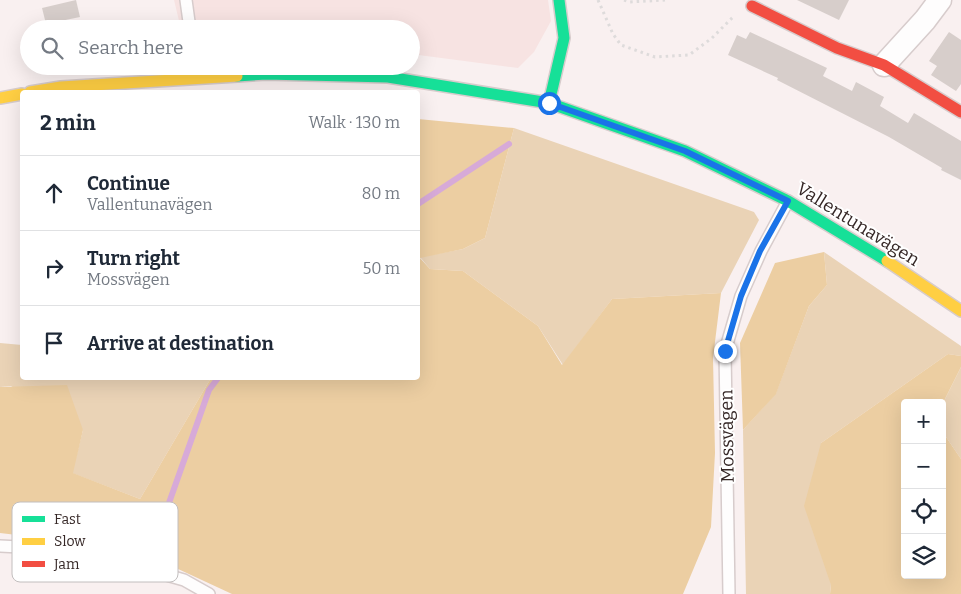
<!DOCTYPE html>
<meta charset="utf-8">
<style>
:root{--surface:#fff;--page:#f2f2f3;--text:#1f2937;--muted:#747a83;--line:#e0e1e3}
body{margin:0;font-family:Bitter,serif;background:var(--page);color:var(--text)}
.controls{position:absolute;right:15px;bottom:15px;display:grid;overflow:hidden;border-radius:5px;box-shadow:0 5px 20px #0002}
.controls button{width:45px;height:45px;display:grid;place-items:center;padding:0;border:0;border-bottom:1px solid var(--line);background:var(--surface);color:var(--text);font:25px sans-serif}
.stop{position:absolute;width:15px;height:15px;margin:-11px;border:4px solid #1a73e8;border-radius:50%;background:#fff}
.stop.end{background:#1a73e8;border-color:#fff;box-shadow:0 1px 5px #0008}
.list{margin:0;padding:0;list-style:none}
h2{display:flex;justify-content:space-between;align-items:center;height:65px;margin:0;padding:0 20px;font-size:21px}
h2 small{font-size:16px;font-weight:400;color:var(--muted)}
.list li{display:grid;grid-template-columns:32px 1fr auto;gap:15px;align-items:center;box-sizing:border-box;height:75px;padding:0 20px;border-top:1px solid var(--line)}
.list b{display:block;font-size:19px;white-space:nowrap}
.list p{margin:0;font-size:16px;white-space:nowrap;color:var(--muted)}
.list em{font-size:16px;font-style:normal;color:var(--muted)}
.icon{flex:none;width:28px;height:28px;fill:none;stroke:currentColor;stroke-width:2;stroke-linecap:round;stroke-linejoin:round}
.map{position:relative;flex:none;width:961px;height:594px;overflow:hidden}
.search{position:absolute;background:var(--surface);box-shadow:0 5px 20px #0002;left:20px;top:20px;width:400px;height:55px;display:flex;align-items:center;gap:12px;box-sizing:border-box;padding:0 18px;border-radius:28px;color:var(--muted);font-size:19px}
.panel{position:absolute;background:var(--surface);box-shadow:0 5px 20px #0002;left:20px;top:90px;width:400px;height:290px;border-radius:5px}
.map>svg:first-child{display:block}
.built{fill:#f7e3e2}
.green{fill:#ead3b6}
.forest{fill:#eccea2}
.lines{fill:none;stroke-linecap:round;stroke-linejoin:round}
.stream{stroke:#d7aad8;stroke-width:6}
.building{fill:#d7cecb}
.lane-casing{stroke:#d7cccc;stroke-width:14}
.street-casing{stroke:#d7cccc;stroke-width:25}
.fast-casing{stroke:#d7cccc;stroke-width:14}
.slow-casing{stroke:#d7cccc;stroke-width:14}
.jam-casing{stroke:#d7cccc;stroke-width:14}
.path{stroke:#dedbdb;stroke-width:3;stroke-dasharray:2.5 4;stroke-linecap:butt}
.lane{stroke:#fefdfd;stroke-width:11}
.street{stroke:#fefdfd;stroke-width:22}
.fast{stroke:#16e098;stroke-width:11}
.slow{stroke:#ffcf43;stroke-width:11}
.jam{stroke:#f24e42;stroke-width:11}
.route{stroke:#1a73e8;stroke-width:6}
.labels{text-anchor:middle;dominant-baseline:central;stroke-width:4;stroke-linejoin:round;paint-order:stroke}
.street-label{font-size:18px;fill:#352726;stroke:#fff}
.key{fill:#fff;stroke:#c2bebe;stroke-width:1}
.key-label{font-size:14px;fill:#352726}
</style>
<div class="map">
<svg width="961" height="594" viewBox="0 0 961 594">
<rect width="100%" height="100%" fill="#f9f0f0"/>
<path class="built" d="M174,0h374l3,21 -17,31 -16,16 -107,-14v-25h-230z"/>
<g class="green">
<path d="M514,128l240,84 5,8 -38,73 -109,6 -49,66 -25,-39 -75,-55 -33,-2 -10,-12 43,-8 22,-11z"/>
<path d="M824,252l137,94v10l-13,-2 -127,89 10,142 -1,9h-84l-3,-164 33,-37 33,-87 18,-21z"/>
<path d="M0,343l22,2v33h189l-71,121 -68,-26 11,-43 -72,-44 -11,1z"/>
<path d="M961,367v92l-19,-28v-26z"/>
</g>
<g class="forest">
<path d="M418,119l96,9 -29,110 -22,11 -43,9 10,11 33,2 75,55 24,39 50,-66 109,-6 -8,65 2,95 -4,74 -28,67h-451l-97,-45 -135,-16v-146l67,-2 16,45 -10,43 67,26 71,-121h207z"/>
<path d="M824,252l3,33 -18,21 -33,88 -33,36 -3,-87 35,-80z"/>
<path d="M948,354l13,2v11l-19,38v-2h-37v172h37v-144l19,28v135h-131l1,-9 -27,-79 17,-63z"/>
</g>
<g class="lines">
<g class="stream">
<path d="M418,204l91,-60"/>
<path d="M153,548l56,-158 9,-12"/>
</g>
</g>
<g class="building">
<path d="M76,0l4,17 -34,7 -4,-16z"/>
<path d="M797,0h52l-10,20z"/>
<path d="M750,32l77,36 -4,8 29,15 4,-9 28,15 -4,9 28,17 6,-10 47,28v39l-20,-10 1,-2 -53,-31 -112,-57 1,-2 -50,-23 9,-20 9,4z"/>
<path d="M949,32l12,8v44l-5,7 -25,-16 6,-9 -8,-5z"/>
</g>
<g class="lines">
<g class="lane-casing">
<g id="lane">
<path d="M186,0l4,29"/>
<path d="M0,546l78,4 106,30 25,14"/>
<path d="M729,594l-4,-243 16,-55 20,-45 27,-50"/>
</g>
</g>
<g class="street-casing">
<path id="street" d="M884,65l41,-45 15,-20"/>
</g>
<g class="fast-casing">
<g id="fast">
<path d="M237,76l29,-2 122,3 161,26 136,48 103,50 99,60"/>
<path d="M549,103l15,-65 -5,-38"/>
</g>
</g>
<g class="slow-casing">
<g id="slow">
<path d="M30,92l31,-5 176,-11"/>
<path d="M0,98l22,-4"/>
<path d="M887,261l74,50"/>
</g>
</g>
<g class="jam-casing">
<path id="jam" d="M752,6l85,42 47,17 77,47"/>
</g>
<g class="path">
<path d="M598,0l15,34 8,11 34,12 34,-2 23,-17 21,-21"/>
<path d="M624,0l6,2 35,-2"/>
</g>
<use href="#lane" class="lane"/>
<use href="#street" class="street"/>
<use href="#fast" class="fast"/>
<use href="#slow" class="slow"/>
<use href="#jam" class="jam"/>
</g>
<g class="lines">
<path class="route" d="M549,103l136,48 103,50 -28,50 -19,45 -16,55"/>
</g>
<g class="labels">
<g class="street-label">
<text transform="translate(858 224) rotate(32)">Vallentunavägen</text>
<text transform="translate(727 436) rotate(-91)">Mossvägen</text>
</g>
</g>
<rect x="12" y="502" width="166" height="80" rx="8" class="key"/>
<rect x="22" y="516" width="23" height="6" fill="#16e098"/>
<rect x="22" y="538" width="23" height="7" fill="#ffcf43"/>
<rect x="22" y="561" width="23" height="6" fill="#f24e42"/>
<g class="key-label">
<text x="54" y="524">Fast</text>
<text x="54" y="546">Slow</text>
<text x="54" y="569">Jam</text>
</g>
</svg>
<div class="controls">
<button>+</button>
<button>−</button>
<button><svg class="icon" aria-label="locate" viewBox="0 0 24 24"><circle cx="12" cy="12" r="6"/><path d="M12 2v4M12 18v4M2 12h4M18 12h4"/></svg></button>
<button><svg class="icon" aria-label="layers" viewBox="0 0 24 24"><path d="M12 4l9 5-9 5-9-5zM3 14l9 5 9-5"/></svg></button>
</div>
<div class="stop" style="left:549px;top:103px"></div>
<div class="stop end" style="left:725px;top:351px"></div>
<div class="search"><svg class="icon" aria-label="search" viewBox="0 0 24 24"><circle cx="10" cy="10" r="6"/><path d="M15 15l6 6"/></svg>Search here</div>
<section class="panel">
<h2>2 min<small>Walk · 130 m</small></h2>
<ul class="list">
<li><svg class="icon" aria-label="ahead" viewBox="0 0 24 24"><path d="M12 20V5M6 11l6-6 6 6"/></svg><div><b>Continue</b><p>Vallentunavägen</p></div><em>80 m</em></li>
<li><svg class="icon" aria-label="right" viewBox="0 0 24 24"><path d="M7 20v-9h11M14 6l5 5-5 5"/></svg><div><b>Turn right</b><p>Mossvägen</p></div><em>50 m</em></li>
<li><svg class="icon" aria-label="arrive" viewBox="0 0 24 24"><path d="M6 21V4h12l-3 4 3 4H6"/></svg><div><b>Arrive at destination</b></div></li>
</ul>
</section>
</div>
